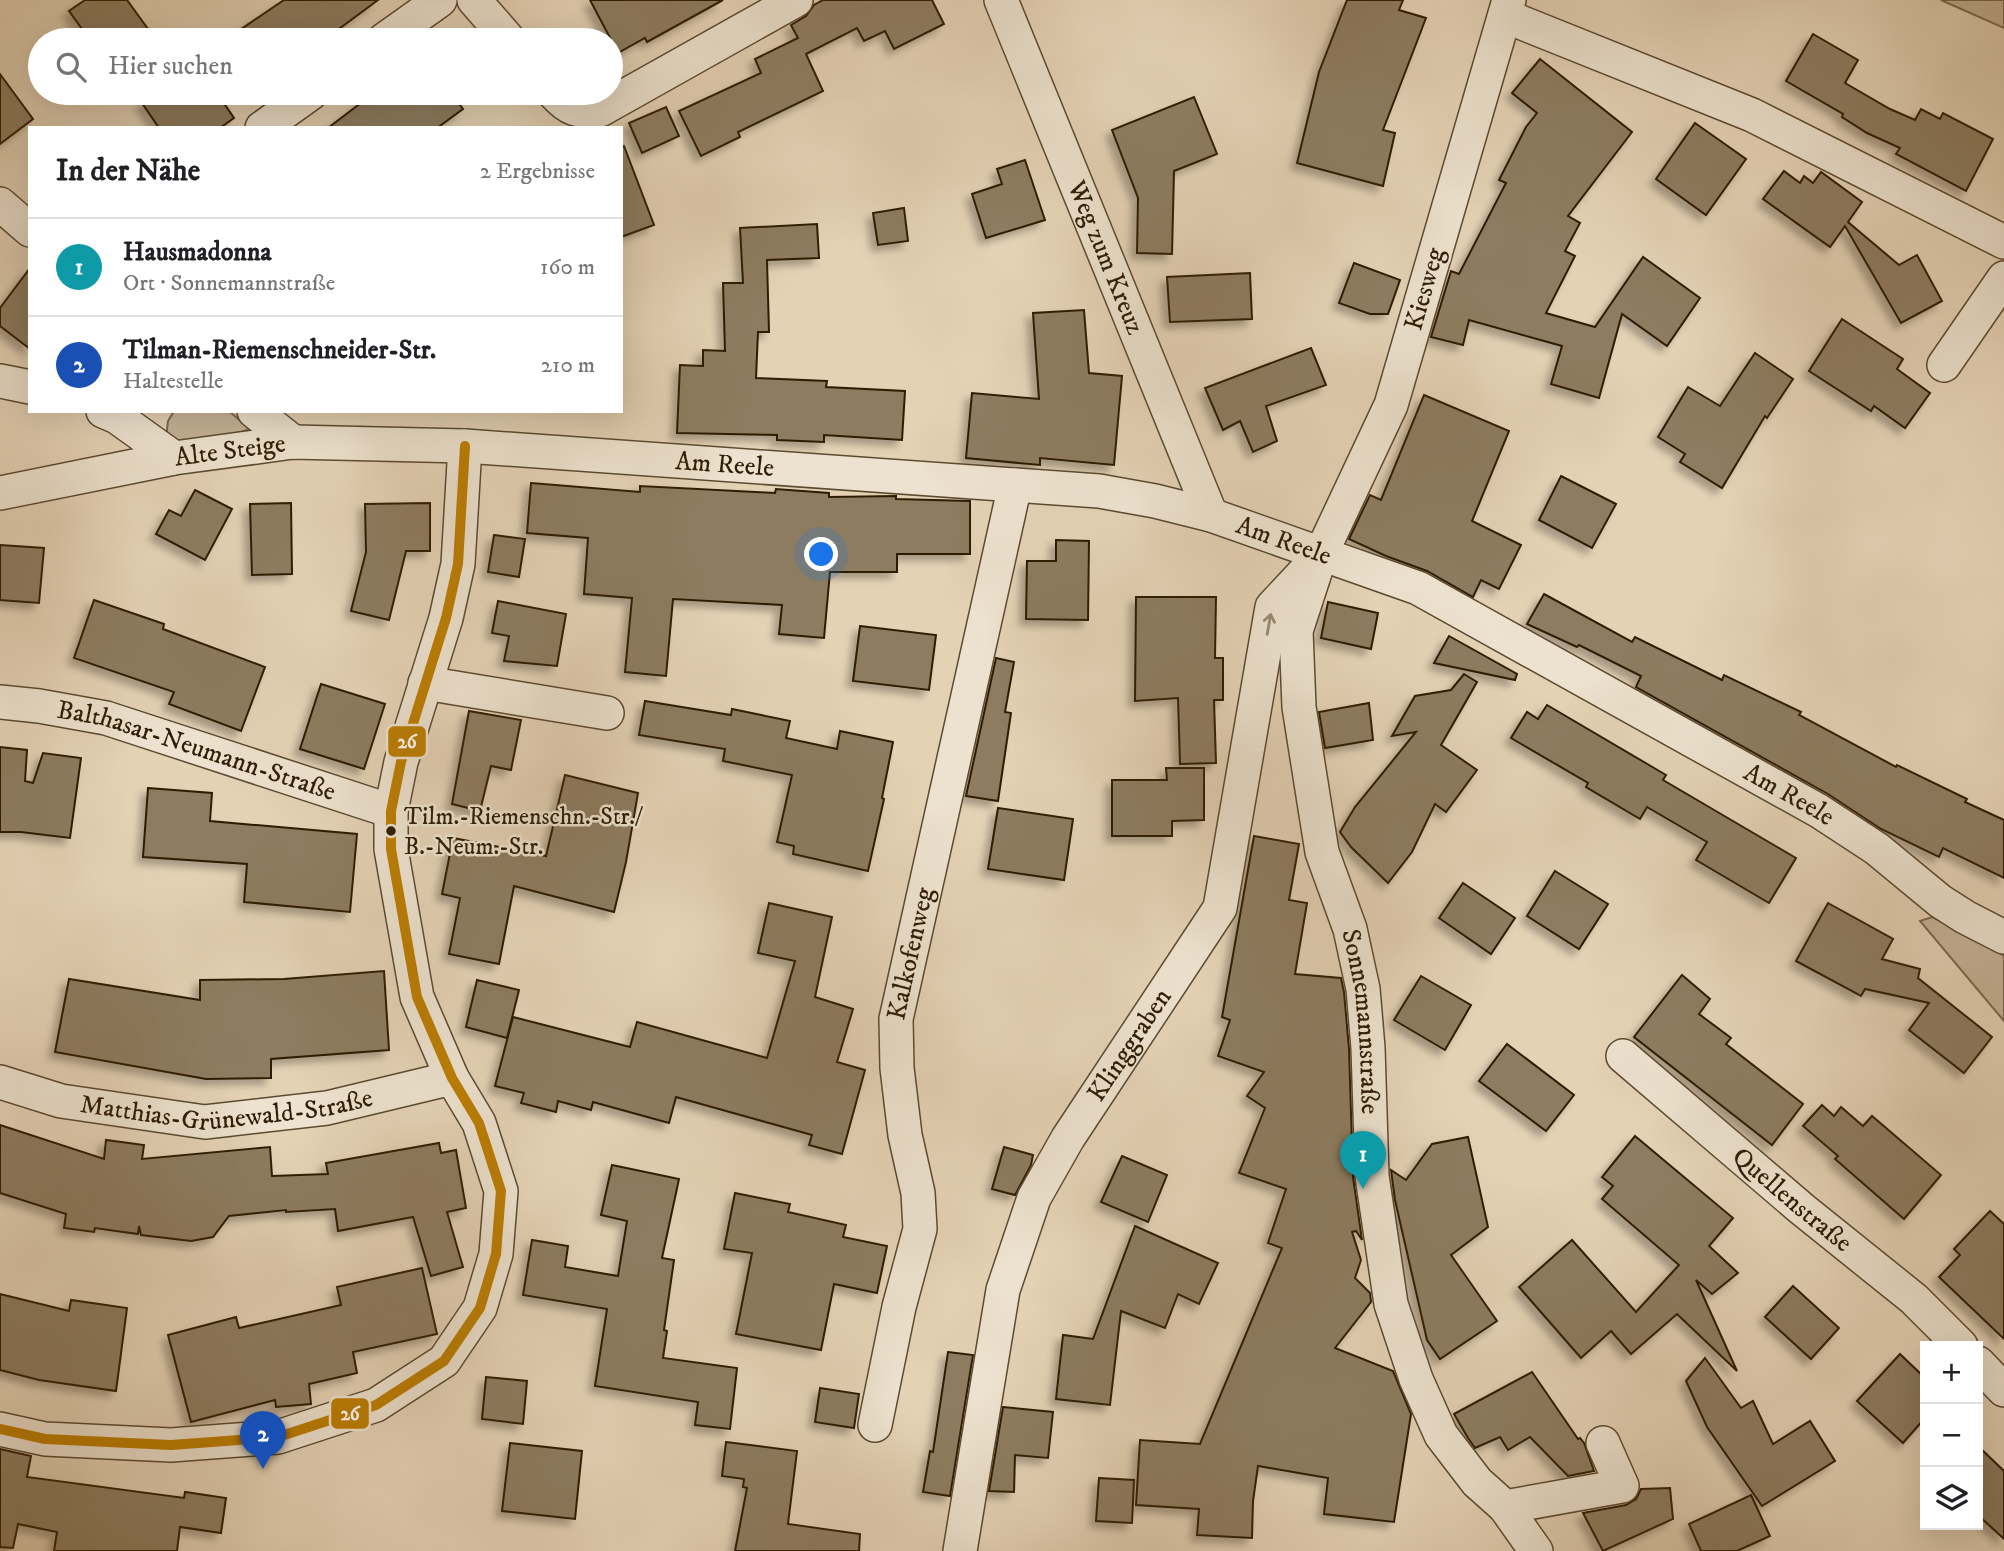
<!DOCTYPE html>
<html lang="de">
<meta charset="utf-8">
<style>
:root{--surface:#fff;--page:#f2f2f2;--text:#202124;--muted:#757577;--line:#e0e0e0;--accent:#111827}
body{margin:0;font-family:"IM FELL DW Pica",serif;background:var(--page);color:var(--text)}
.controls{position:absolute;right:21px;bottom:21px;display:grid;overflow:hidden;border-radius:0px;box-shadow:0 7px 28px #0002}
.controls button{width:63px;height:63px;display:grid;place-items:center;padding:0;border:0;border-bottom:2px solid var(--line);background:var(--surface);color:var(--text);font:35px sans-serif}
.you{position:absolute;left:822px;top:555px;width:24px;height:24px;margin:-18px;border:5px solid #fff;border-radius:50%;background:#1a73e8;box-shadow:0 0 0 10px #1a73e833}
.badge{display:grid;place-items:center;width:46px;height:46px;border-radius:50%;background:var(--accent);color:#fff;font-size:23px;font-weight:700}
.pin{position:absolute;translate:-50% -58px;filter:drop-shadow(0 2px 4px #0008)}
.pin::after{content:'';position:absolute;top:37px;width:24px;height:21px;background:inherit;clip-path:polygon(0 0,100% 0,50% 100%)}
.list{margin:0;padding:0;list-style:none}
h2{display:flex;justify-content:space-between;align-items:center;height:91px;margin:0;padding:0 28px;font-size:30px}
h2 small{font-size:23px;font-weight:400;color:var(--muted)}
.list li{display:grid;grid-template-columns:46px 1fr auto;gap:21px;align-items:center;box-sizing:border-box;height:98px;padding:0 28px;border-top:2px solid var(--line)}
.list b{display:block;font-size:26px;white-space:nowrap}
.list p{margin:0;font-size:23px;white-space:nowrap;color:var(--muted)}
.list em{font-size:23px;font-style:normal;color:var(--muted)}
.icon{flex:none;width:38px;height:38px;fill:none;stroke:currentColor;stroke-width:2;stroke-linecap:round;stroke-linejoin:round}
.map{position:relative;flex:none;width:2004px;height:1551px;overflow:hidden}
.search{position:absolute;background:var(--surface);box-shadow:0 7px 28px #0002;left:28px;top:28px;width:595px;height:77px;display:flex;align-items:center;gap:18px;box-sizing:border-box;padding:0 24px;border-radius:38px;color:var(--muted);font-size:26px}
.panel{position:absolute;background:var(--surface);box-shadow:0 7px 28px #0002;left:28px;top:126px;width:595px;height:287px;border-radius:0px}
.map>svg:first-child{display:block}
.green{fill:#c5b397;stroke:#7a684e;stroke-width:2}
.building{fill:#8d7b61;stroke:#2f1d05;stroke-width:2;filter:url(#shadow)}
.lines{fill:none;stroke-linecap:round;stroke-linejoin:round}
.minor-casing{stroke:#5c4a31;stroke-width:36}
.minor{stroke:#ede2cf;stroke-width:33}
.bus-1-casing{stroke:#ede2cf;stroke-width:16}
.bus-1{stroke:#bb7d02;stroke-width:10}
.oneway{stroke:#988974}
.bus-dot{fill:#2f1d05;stroke:#ede2cf;stroke-width:2.5}
.labels{text-anchor:middle;dominant-baseline:central;stroke-width:5;stroke-linejoin:round;paint-order:stroke}
.bus-label{font-size:24px;fill:#2f1d05;stroke:#ede2cf;text-anchor:start}
.street-label{font-size:26px;fill:#2f1d05;stroke:#ede2cf}
.line-badge{stroke:#ede2cf;stroke-width:2.5}
.badge-label{font-size:19px;text-anchor:middle;font-weight:bold;fill:#fff}
</style>
<div class="map">
<svg width="2004" height="1551" viewBox="0 0 2004 1551">
<defs>
<filter id="shadow"><feDropShadow dx="-6" dy="6" stdDeviation="3.5" flood-color="#0004"/></filter>
</defs>
<rect width="100%" height="100%" fill="#e4d2b5"/>
<filter id="stains"><feTurbulence type="fractalNoise" baseFrequency=".00286" numOctaves="4"/><feColorMatrix values="0 0 0 0 .2 0 0 0 0 .09 0 0 0 0 .02 0 0 0 .5 -.17"/></filter>
<radialGradient id="worn" r=".72"><stop offset=".6" stop-color="#630" stop-opacity="0"/><stop offset="1" stop-color="#630" stop-opacity=".3"/></radialGradient>
<g class="green">
<path d="M1941,0h63v28z"/>
<path d="M174,411h55l21,18 -61,21 -23,-12 2,-17z"/>
<path d="M1932,917l33,15 39,24v65l-84,-100z"/>
</g>
<g class="building">
<path d="M85,0h42l29,40h-66l-21,-29z"/>
<path d="M284,0h94l-54,40h-99z"/>
<path d="M590,0h133l-76,42 -2,-4 -27,15z"/>
<path d="M823,0h109l12,24 -50,25 -9,-18 -21,10 -7,-13 -51,26 17,37 -85,41 2,5 -39,19 -22,-45 82,-38 -6,-14 43,-21 -7,-13 15,-9 8,-11z"/>
<path d="M1347,0h56l-4,10 27,8 -43,112 12,3 -12,53 -86,-23 22,-91z"/>
<path d="M1813,34l45,26 -13,23 45,26 25,11 6,-11 19,10 3,-6 50,26 -27,52 -70,-37 4,-6 -33,-15 -25,-16 1,-3 -57,-33z"/>
<path d="M1540,59l92,73 -64,84 12,7 -15,28 10,5 -29,57 49,14 48,-70 57,41 -33,48 -45,-32 -23,84 -48,-14 11,-38 -93,-26 -6,25 -32,-8 20,-66 8,3 47,-91 -7,-3 27,-53 11,-14 -25,-20z"/>
<path d="M0,74l33,45 -33,25z"/>
<path d="M157,93h60l17,25 -14,10h-61l-17,-25z"/>
<path d="M374,93h77l12,16 -26,19h-109z"/>
<path d="M1194,97l23,57 -43,17 -2,83 -35,-1 1,-55 -26,-68z"/>
<path d="M666,107l13,29 -37,17 -13,-30z"/>
<path d="M1695,123l51,36 -40,56 -50,-36z"/>
<path d="M624,146l30,79 -33,12v-90z"/>
<path d="M1025,160l20,60 -59,18 -14,-44 30,-10 -5,-15z"/>
<path d="M1784,171l16,12 4,-7 9,7 8,-11 41,30 -14,20 51,43 18,-10 25,46 -41,22 -56,-97 -15,21 -67,-48z"/>
<path d="M904,208l4,33 -30,4 -5,-32z"/>
<path d="M817,224l2,34 -52,2 2,72h-11l-2,46 71,3 -1,6 79,4 -3,49 -78,-5v7l-47,-2v-5l-100,-2 3,-68 23,1v-16l22,1 -2,-68h20l-3,-55z"/>
<path d="M1354,263l46,17 -12,34h-18l-31,-11z"/>
<path d="M30,268v81l-30,-23v-18z"/>
<path d="M1250,273l2,46 -82,3 -3,-45z"/>
<path d="M1084,310l5,63 33,3 -8,89 -74,-7v7l-74,-7 6,-65 67,6 -6,-86z"/>
<path d="M1842,319l61,40 -6,10 33,24 -25,35 -31,-22 -3,5 -62,-40z"/>
<path d="M1311,348l15,37 -60,21 11,35 -24,11 -13,-31 -17,9 -18,-42z"/>
<path d="M1755,353l38,26 -26,39 -2,-2 -43,72 -42,-26 5,-8 -27,-17 30,-50 32,19z"/>
<path d="M1424,395l85,36 -37,90 49,24 -22,44 -18,-9 -8,17 -46,-26 -41,-15 -37,-17 21,-44 11,5z"/>
<path d="M1561,476l55,28 -24,44 -53,-28z"/>
<path d="M531,483l109,9v-6l135,7 1,-4 53,4v4l67,-1v3l74,2v53h-73v18h-67l-6,66 -45,-4 3,-29 -109,-6 -7,77 -41,-4 7,-74 -48,-4 4,-56 -61,-5z"/>
<path d="M195,490l37,19 -27,51 -49,-26 13,-24 12,6z"/>
<path d="M291,503l1,71 -40,1 -2,-71z"/>
<path d="M430,503v48h-24l-17,69 -38,-9 15,-59 -1,-48z"/>
<path d="M494,535l31,4 -6,38 -31,-5z"/>
<path d="M1056,540l33,1 -1,79 -62,-1 1,-58h29z"/>
<path d="M0,545l44,3 -5,55 -39,-3z"/>
<path d="M1544,594l88,48 3,-5 87,43 2,-5 77,37 -2,3 97,52 1,-2 70,34 -2,3 39,18v58l-61,-30 -4,9 -58,-28 -53,-35 -192,-107 5,-11 -62,-31 -2,2 -50,-23z"/>
<path d="M1136,597h80l-1,61h8v42h-9l2,63 -36,1 -2,-66 -43,3z"/>
<path d="M94,600l70,24 -1,5 102,38 -24,64 -72,-27 5,-12 -100,-34z"/>
<path d="M498,601l68,13 -9,52 -53,-5 5,-25 -17,-3z"/>
<path d="M1328,602l50,11 -7,36 -50,-11z"/>
<path d="M860,626l76,9 -7,55 -76,-9z"/>
<path d="M1449,636l68,38 -2,6 -81,-17z"/>
<path d="M996,658l18,4 -9,50 6,1 -13,88 -32,-5z"/>
<path d="M1464,674l13,8 -36,63 36,25 -31,42 -11,-8 -23,48 -24,31 -37,-36 -11,-15 15,-25 61,-75 -24,4 23,-40 36,-6z"/>
<path d="M321,684l64,20 -21,65 -64,-20z"/>
<path d="M645,701l86,14 1,-6 58,12 -4,17 51,11 3,-18 53,11 -11,56 2,1 -16,72 -75,-17 1,-8 -17,-4 15,-67 -69,-14 2,-12 -86,-14z"/>
<path d="M1369,703l4,37 -48,8 -6,-36z"/>
<path d="M1547,705l119,70 -3,5 133,78 -27,45 -73,-43 11,-18 -60,-35 -7,12 -54,-32 2,-4 -77,-45 16,-26 11,7z"/>
<path d="M469,711l52,9 -10,50 -20,-4 -11,45 -28,-7z"/>
<path d="M0,747l27,3 -2,31 8,2 10,-30 38,5 -11,80 -49,-6h-21z"/>
<path d="M1166,768h38v52l-32,1v15h-60v-56h55z"/>
<path d="M565,775l73,18 -12,69 -12,50 -100,-26 -15,78 -50,-10 11,-56 -18,-4 11,-56 93,18z"/>
<path d="M148,788l64,5 -2,28 147,13 -7,78 -106,-10 3,-38 -104,-7z"/>
<path d="M998,808l75,11 -9,61 -76,-11z"/>
<path d="M1254,836l45,8 -10,56 18,3 -12,71 46,4 3,14 5,57 4,128 9,63 -6,-9 -4,1 9,28 -6,18 15,15 1,9 -36,46 58,23 18,43 -17,108 -70,-8 4,-36 -70,-12 -5,35 -1,37 -55,-3 2,-26 -63,-4 4,-65 60,4 82,-196 -14,-5 18,-54 -47,-16 26,-65 -18,-12 17,-24 -46,-16 12,-36 -8,-3z"/>
<path d="M1555,871l53,33 -29,45 -52,-33z"/>
<path d="M1463,883l52,35 -24,36 -52,-36z"/>
<path d="M769,903l63,14 -17,80 38,12 -16,53 28,8 -23,84 -33,-9 3,-10 -136,-38 -7,26 -76,-21 -2,8 -33,-9 -2,11 -35,-9 3,-10 -29,-7 18,-69 117,30 7,-25 130,36 28,-97 -37,-8z"/>
<path d="M1828,903l65,36 -11,20 38,10 -2,9 74,59 -28,36 -55,-43 20,-27 -64,-14 -4,7 -65,-35z"/>
<path d="M384,971l5,79 -118,9v19l-65,1 -151,-27 14,-73 131,21v-20l84,-1z"/>
<path d="M1682,975l28,24 -11,15 32,24 -5,6 77,60 -31,41 -138,-108z"/>
<path d="M1421,976l50,29 -26,45 -51,-30z"/>
<path d="M477,980l42,10 -12,48 -41,-11z"/>
<path d="M1507,1044l67,51 -28,36 -67,-50z"/>
<path d="M1822,1105l12,11 7,-9 22,19 9,-10 69,59 -37,44 -69,-60 3,-3 -35,-30z"/>
<path d="M0,1125l104,34 2,-19 38,5 -2,14 128,-12 2,29 56,-2 -2,-11 113,-20 2,10 15,-3 10,58 -19,4 16,55 -32,9 -18,-59 -75,14 -3,-22 -49,3v-2l-57,6 -16,21 -22,4 -50,-6 -2,-9 -1,8 -43,-6 -1,4 -30,-4 2,-14 -66,-21z"/>
<path d="M1635,1136l98,82 -24,28 29,27 -26,21 -16,-14 41,91 -60,-57 -46,40 -20,-23 -30,27 -62,-71 53,-47 64,72 43,-47 -77,-66 11,-13 -11,-9z"/>
<path d="M1468,1137l20,90 -37,28 46,66 -57,38 -13,-19 -32,-140 -4,-30 15,10 26,-36z"/>
<path d="M1004,1147l29,8 -2,10 -16,30 -23,-6z"/>
<path d="M1122,1156l45,19 -19,47 -47,-20z"/>
<path d="M612,1165l67,14 -17,79 12,2 -10,70 3,1 -4,27 74,10 -7,61 -35,-4 3,-23 -103,-16 12,-77 -84,-14 9,-55 36,6 -3,21 53,9 9,-55 -26,-6z"/>
<path d="M735,1193l55,11 -2,8 58,13 -3,12 44,9 -10,47 -43,-9 -13,66 -85,-16 16,-81 -28,-4z"/>
<path d="M1990,1211l14,13v115l-65,-62 21,-22 -6,-6z"/>
<path d="M1135,1226l83,37 -19,41 -21,-10 -13,34 -44,-17 -11,94 -54,-6 7,-64 30,4z"/>
<path d="M422,1268l15,66 -84,18 4,21 -48,11 2,20 -35,3 -1,-7 -84,22 -23,-87 68,-18 3,11 102,-23 -4,-18z"/>
<path d="M1793,1286l46,42 -28,31 -46,-42z"/>
<path d="M0,1294l69,17 2,-11 56,8 -11,83 -77,-11 -39,-10z"/>
<path d="M948,1352l25,3 -23,141 -27,-4 7,-41 3,1z"/>
<path d="M1900,1354l25,24v40l-22,25 -46,-42z"/>
<path d="M1705,1358l36,50 12,-7 20,43 37,-23 25,40 -73,45 -55,-79 -21,-46z"/>
<path d="M1532,1372l46,67 2,-1 4,5 10,28 -26,5 -38,-39 -22,13 -8,-13 -25,11 -7,-10 -14,-24z"/>
<path d="M486,1377l41,4 -4,43 -41,-5z"/>
<path d="M820,1388l39,6 -5,34 -39,-6z"/>
<path d="M1003,1407l50,5 -5,46 -33,-3 -1,37 -25,-1z"/>
<path d="M726,1442l71,9 -9,73 72,10 -1,17h-124l12,-63 -4,-1 1,-8 -22,-3z"/>
<path d="M510,1443l72,8 -7,68 -73,-8z"/>
<path d="M1978,1446l26,25v68l-26,-24z"/>
<path d="M0,1449l31,7 -4,21 157,21 1,-6 41,6 -5,35 -41,-6 -3,24h-123l3,-19 -39,-8 -5,24 -13,-1z"/>
<path d="M1099,1478l35,2 -2,43 -36,-2z"/>
<path d="M1670,1488l3,31 -70,32 -20,-38 43,-8 10,-6 5,-10z"/>
<path d="M1751,1495l19,41 -33,15h-36l-12,-27z"/>
</g>
<g class="lines">
<g class="minor-casing">
<g id="minor">
<path d="M474,0l35,40"/>
<path id="s1" d="M1001,0l210,515"/>
<path id="s2" d="M1509,0l-118,405 -70,149 -25,77 3,76 23,145 28,77 13,60 5,59 4,128 19,128 25,75 25,56 36,47 28,25 31,44"/>
<path d="M1505,16l247,99 252,127"/>
<path d="M384,40l56,-40"/>
<path d="M554,93c15,17 24,19 46,17l196,-110"/>
<path d="M262,128l49,-35"/>
<path d="M0,204l30,26"/>
<path d="M1944,365l60,-87"/>
<path d="M0,381l30,6"/>
<path d="M103,411l14,6 57,41"/>
<path d="M254,411l39,31"/>
<path id="s3" d="M0,493l174,-35 119,-16 172,4 634,45 56,10 56,14 207,73 401,223 58,38 63,52 25,16 39,20"/>
<path d="M425,683l182,30"/>
<path id="s4" d="M0,702l39,4 67,12 285,93"/>
<path id="s5" d="M1623,1056l179,153 112,90 47,47"/>
<path id="s6" d="M0,1082l61,19 144,21 122,-14 125,-30"/>
<path d="M1978,1363l26,27"/>
<path id="s7" d="M875,1425l24,-118 21,-78 -2,-36 -13,-58 -8,-67 -1,-49 119,-534"/>
<path d="M0,1429l45,10 126,6 107,-8 98,-32 68,-44 36,-53 16,-54 5,-63 -22,-68 -27,-45 -35,-81 -26,-148v-38l10,-49 45,-144 12,-54 7,-118"/>
<path d="M1505,1507l117,-21 -19,-43"/>
<path id="s8" d="M960,1551l43,-261 31,-92 34,-60 152,-230 52,-301 43,-46"/>
</g>
</g>
<use href="#minor" class="minor"/>
<g class="bus-1-casing">
<path id="bus-1" d="M0,1429l45,10 126,6 107,-8 98,-32 68,-44 36,-53 16,-54 5,-63 -22,-68 -27,-45 -35,-81 -26,-148v-38l10,-49 45,-144 12,-54 7,-118"/>
</g>
<use href="#bus-1" class="bus-1"/>
</g>
<defs><path id="oneway-shaft" d="M-6 0H5M1.5-3L5.5 0L1.5 3" fill="none" stroke-width="1.6" stroke-linecap="round" stroke-linejoin="round" transform="scale(1.75)"/></defs>
<use class="oneway" href="#oneway-shaft" transform="translate(1269 624) rotate(-80)"/>
<circle class="bus-dot" cx="391" cy="831" r="6"/>
<g class="labels">
<g class="bus-label">
<text x="404" y="817">Tilm.-Riemenschn.-Str./<tspan x="404" dy="30">B.-Neum.-Str.</tspan></text>
</g>
<g class="street-label">
<text stroke="none"><textPath href="#s1" startOffset="278">Weg zum Kreuz</textPath></text>
<text transform="translate(1425 289) rotate(-74)">Kiesweg</text>
<text stroke="none"><textPath href="#s3" startOffset="234">Alte Steige</textPath></text>
<text stroke="none"><textPath href="#s3" startOffset="730">Am Reele</textPath></text>
<text stroke="none"><textPath href="#s3" startOffset="1297">Am Reele</textPath></text>
<text stroke="none"><textPath href="#s4" startOffset="203">Balthasar-Neumann-Straße</textPath></text>
<text stroke="none"><textPath href="#s3" startOffset="1864">Am Reele</textPath></text>
<text stroke="none"><textPath href="#s7" startOffset="480">Kalkofenweg</textPath></text>
<text stroke="none"><textPath href="#s2" startOffset="1066">Sonnemannstraße</textPath></text>
<text stroke="none"><textPath href="#s8" startOffset="542">Klinggraben</textPath></text>
<text stroke="none"><textPath href="#s6" startOffset="231">Matthias-Grünewald-Straße</textPath></text>
<text stroke="none"><textPath href="#s5" startOffset="222">Quellenstraße</textPath></text>
</g>
</g>
<g class="line-badge">
<rect x="387" y="725" width="40" height="33" rx="7" fill="#bb7d02"/>
<rect x="330" y="1397" width="40" height="33" rx="7" fill="#bb7d02"/>
</g>
<g class="badge-label">
<text x="407" y="748">26</text>
<text x="350" y="1420">26</text>
</g>
<rect width="100%" height="100%" filter="url(#stains)"/>
<rect width="100%" height="100%" fill="url(#worn)"/>
</svg>
<div class="controls">
<button>+</button>
<button>−</button>
<button><svg class="icon" aria-label="layers" viewBox="0 0 24 24"><path d="M12 4l9 5-9 5-9-5zM3 14l9 5 9-5"/></svg></button>
</div>
<div class="you"></div>
<div class="pin badge" style="left:1363px;top:1189px;background:#0f9aa8">1</div>
<div class="pin badge" style="left:263px;top:1469px;background:#1a4fb4">2</div>
<div class="search"><svg class="icon" aria-label="search" viewBox="0 0 24 24"><circle cx="10" cy="10" r="6"/><path d="M15 15l6 6"/></svg>Hier suchen</div>
<section class="panel">
<h2>In der Nähe<small>2 Ergebnisse</small></h2>
<ul class="list">
<li><span class="badge" style="background:#0f9aa8">1</span><div><b>Hausmadonna</b><p>Ort · Sonnemannstraße</p></div><em>160 m</em></li>
<li><span class="badge" style="background:#1a4fb4">2</span><div><b>Tilman-Riemenschneider-Str.</b><p>Haltestelle</p></div><em>210 m</em></li>
</ul>
</section>
</div>
